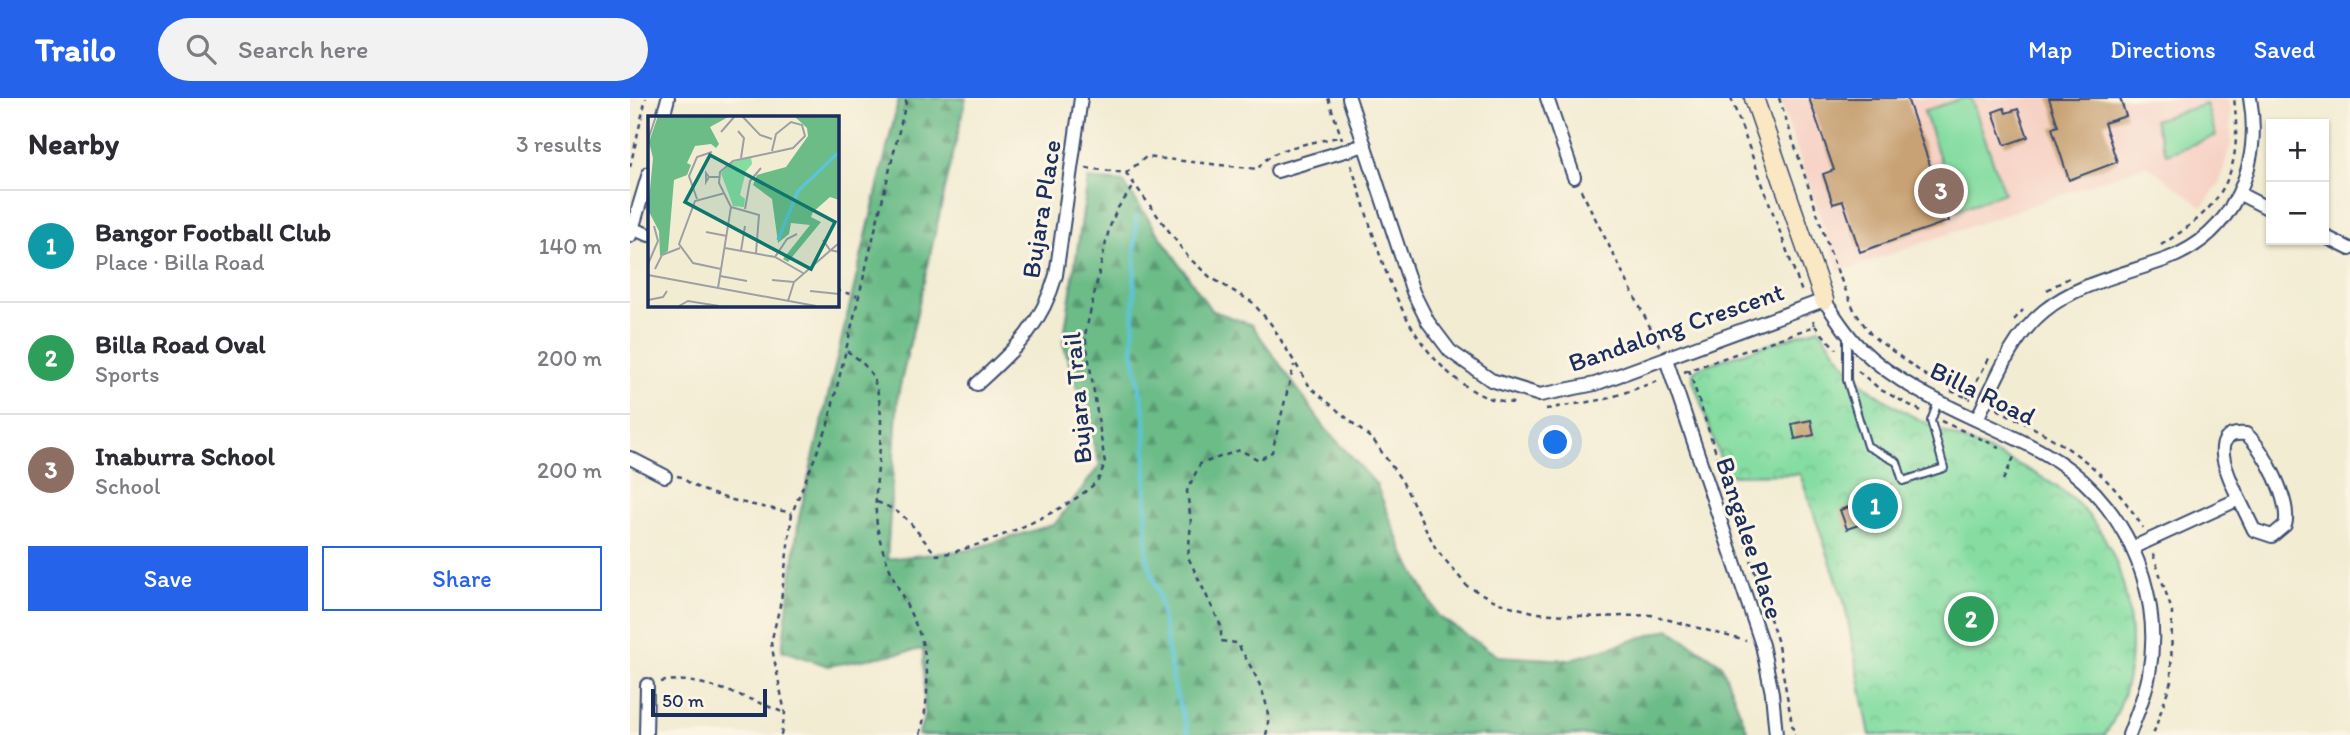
<!DOCTYPE html>
<meta charset="utf-8">
<style>
:root{--surface:#fff;--page:#f2f2f3;--text:#2b2b33;--muted:#7c7c81;--line:#e1e1e2;--accent:#2563eb}
body{margin:0;font-family:Itim,sans-serif;background:var(--page);color:var(--text)}
.controls{position:absolute;right:21px;top:21px;display:grid;overflow:hidden;border-radius:0px;box-shadow:0 2px 5px #0004}
.controls button{width:63px;height:63px;display:grid;place-items:center;padding:0;border:0;border-bottom:2px solid var(--line);background:var(--surface);color:var(--text);font:35px sans-serif}
.scale{position:absolute;left:21px;bottom:18px;width:116px;box-sizing:border-box;padding-left:7px;border:4px solid #1b2f5e;border-top:0;font-size:19px;line-height:24px;white-space:nowrap;color:#1b2f5e;-webkit-text-stroke:5px #fcf5e5;paint-order:stroke}
.you{position:absolute;left:926px;top:345px;width:24px;height:24px;margin:-18px;border:5px solid #fff;border-radius:50%;background:#1a73e8;box-shadow:0 0 0 10px #1a73e833}
.badge{display:grid;place-items:center;width:46px;height:46px;border-radius:50%;background:var(--accent);color:#fff;font-size:23px;font-weight:700}
.pin{position:absolute;translate:-50% -50%;border:4px solid #fff;box-shadow:0 2px 7px #0006}
.list{margin:0;padding:0;list-style:none}
h2{display:flex;justify-content:space-between;align-items:center;height:91px;margin:0;padding:0 28px;font-size:30px}
h2 small{font-size:23px;font-weight:400;color:var(--muted)}
.list li{display:grid;grid-template-columns:46px 1fr auto;gap:21px;align-items:center;box-sizing:border-box;height:112px;padding:0 28px;border-top:2px solid var(--line)}
.list b{display:block;font-size:26px;white-space:nowrap}
.list p{margin:0;font-size:23px;white-space:nowrap;color:var(--muted)}
.list em{font-size:23px;font-style:normal;color:var(--muted)}
.actions{display:flex;gap:14px;padding:21px 28px}
.actions a{flex:1;padding:16px 0;border:2px solid var(--accent);border-radius:0px;text-align:center;font-size:24px;color:var(--accent)}
.actions .main{background:var(--accent);color:#fff}
.icon{flex:none;width:38px;height:38px;fill:none;stroke:currentColor;stroke-width:2;stroke-linecap:round;stroke-linejoin:round}
.map{position:relative;flex:none;width:1720px;height:637px;overflow:hidden}
header{display:flex;align-items:center;gap:42px;box-sizing:border-box;height:98px;padding:0 35px;background:var(--accent);color:#fff}
header strong{font-size:33px}
nav{display:flex;gap:38px;margin-inline-start:auto;font-size:24px}
.search{width:490px;height:63px;background:var(--page);display:flex;align-items:center;gap:18px;box-sizing:border-box;padding:0 24px;border-radius:38px;color:var(--muted);font-size:26px}
main{display:flex}
aside{flex:1;background:var(--surface)}
.map>svg:first-child{display:block}
.built{fill:#f6d2c5}
.grass{fill:#85dda2;stroke:#508680;stroke-width:2}
.forest{fill:url(#forest-firs);stroke:#447673;stroke-width:2}
.park{fill:url(#park-crowns);stroke:#508680;stroke-width:2}
.lines{fill:none;stroke-linecap:round;stroke-linejoin:round}
.stream{stroke:#5bc4d6;stroke-width:4.5}
.building{fill:#c8a274}
.lane-casing{stroke:#3b4b70;stroke-width:10}
.street-casing{stroke:#3b4b70;stroke-width:16}
.secondary-casing{stroke:#3b4b70;stroke-width:21}
.path{stroke:#3b4b70;stroke-width:2.5;stroke-dasharray:5 5;stroke-linecap:butt}
.lane{stroke:#fff;stroke-width:6}
.street{stroke:#fff;stroke-width:12}
.secondary{stroke:#fae7c3;stroke-width:18}
.labels{text-anchor:middle;dominant-baseline:central;stroke-width:6;stroke-linejoin:round;paint-order:stroke}
.street-label{font-size:26px;fill:#1b2f5e;stroke:#fcf5e5}
.inset-river{fill:none;stroke:#5bc4d6;stroke-width:3.5}
.inset-road{fill:none;stroke:#9ca0a4;stroke-width:2}
.view{fill:#0f766e;fill-opacity:0.15;stroke:#0f766e;stroke-width:3.5}
.inset-edge{fill:none;stroke:#1b2f5e;stroke-width:3.5}
</style>
<header>
<strong>Trailo</strong>
<div class="search"><svg class="icon" aria-label="search" viewBox="0 0 24 24"><circle cx="10" cy="10" r="6"/><path d="M15 15l6 6"/></svg>Search here</div>
<nav><a>Map</a><a>Directions</a><a>Saved</a></nav>
</header>
<main>
<aside>
<h2>Nearby<small>3 results</small></h2>
<ul class="list">
<li><span class="badge" style="background:#0f9aa8">1</span><div><b>Bangor Football Club</b><p>Place · Billa Road</p></div><em>140 m</em></li>
<li><span class="badge" style="background:#2e9e5b">2</span><div><b>Billa Road Oval</b><p>Sports</p></div><em>200 m</em></li>
<li><span class="badge" style="background:#8d6e63">3</span><div><b>Inaburra School</b><p>School</p></div><em>200 m</em></li>
</ul>
<div class="actions"><a class="main">Save</a><a>Share</a></div>
</aside>
<div class="map">
<svg width="1720" height="637" viewBox="0 0 1720 637">
<defs>
<pattern id="forest-firs" width="22" height="20" patternUnits="userSpaceOnUse" patternTransform="scale(1.75)"><rect width="22" height="20" fill="#6cbc88"/><path d="M5 1l3.5 6h-7zM16 11l3.5 6h-7z" fill="#589972"/></pattern>
<pattern id="park-crowns" width="20" height="18" patternUnits="userSpaceOnUse" patternTransform="scale(1.75)"><rect width="20" height="18" fill="#85dda2"/><path d="M2 6a3 3 0 1 1 6 0M12 15a3 3 0 1 1 6 0" fill="none" stroke="#72be8e"/></pattern>
</defs>
<rect width="100%" height="100%" fill="#fcf5e5"/>
<filter id="ink" filterUnits="userSpaceOnUse"><feTurbulence type="fractalNoise" baseFrequency=".0143" numOctaves="2"/><feDisplacementMap in="SourceGraphic" scale="14" xChannelSelector="R" yChannelSelector="G"/><feConvolveMatrix kernelMatrix="1 2 1 2 8 2 1 2 1" color-interpolation-filters="sRGB"/></filter>
<filter id="wash" filterUnits="userSpaceOnUse"><feTurbulence type="fractalNoise" baseFrequency=".00686" numOctaves="4" result="noise"/><feDisplacementMap in="SourceGraphic" scale="28" xChannelSelector="R" yChannelSelector="G"/><feGaussianBlur stdDeviation="1.57" result="paint"/><feColorMatrix in="noise" values="0 0 0 0 0 0 0 0 0 0 0 0 0 0 0 0 0 1.4 0 .05"/><feComposite in="paint" operator="in"/></filter>
<g filter="url(#wash)">
<rect width="100%" height="100%" fill="#f2ecd3"/>
<path class="built" d="M1149,0h448l4,11v34l-11,39 -18,25 -55,-42 -308,107z"/>
<g class="grass">
<path d="M1333,0h8l33,95 -47,17 -33,-99z"/>
<path d="M1576,6l10,32 -50,18 -12,-34z"/>
</g>
<path class="forest" d="M269,0h67l-68,297 -11,164 82,-9 86,-26 45,-59 -37,-122 25,-164 35,3 88,128 41,15 73,103 51,56 28,69 34,63 60,40 71,4 100,-31 52,35 28,71h-831l7,-20 -2,-66 -95,17 -46,-16 17,-132z"/>
<path class="park" d="M1189,230c17,24 31,46 55,64 105,77 238,62 256,231 4,38 -4,80 -25,112h-235l-26,-134 -44,-127 -74,1 -33,-95v-8l7,-5z"/>
<g class="lines">
<path class="stream" d="M506,118l-3,133 12,69 2,138 12,40 15,91 15,48"/>
</g>
<g id="blocks">
<g class="building">
<path d="M1179,0h98l42,123 -89,31 -17,-51 -10,3 -10,-30 11,-4z"/>
<path d="M1419,0h71l6,18 -22,7 13,39 -48,18 -17,-52 6,-2z"/>
<path d="M1374,10l2,5 12,-4 10,28 -23,8 -12,-33z"/>
<path d="M1181,322l3,15 -19,4 -3,-15z"/>
<path d="M1261,387l8,26 -52,18 -7,-19 25,-8 -1,-3 11,-4 -2,-4z"/>
</g>
</g>
</g>
<g filter="url(#ink)">
<use href="#blocks" fill-opacity="0" stroke="#3b4b70" stroke-width="2"/>
<g class="lines">
<g class="lane-casing">
<path id="lane" d="M1217,238v44l20,66 30,16 6,19 41,-13 -13,-47 7,-19"/>
</g>
<g class="street-casing">
<g id="street">
<path d="M719,0l64,194 15,30 22,29 41,29 49,15 55,-11 229,-84c11,16 21,33 35,47 52,51 122,71 185,106 77,42 121,134 105,221 -3,20 -13,41 -20,61"/>
<path d="M917,0l27,79"/>
<path d="M33,19l5,-19"/>
<path d="M647,73l88,-26"/>
<path d="M1610,96l31,16"/>
<path d="M3,131l16,6"/>
<path d="M0,138l19,-63"/>
<path d="M1694,138l26,13"/>
<path d="M1036,261l96,286 10,48 4,42"/>
<path d="M347,286c38,-35 64,-57 79,-109l25,-177"/>
<path d="M1347,321c18,-37 34,-81 67,-108 34,-28 82,-37 123,-52 67,-25 95,-94 83,-161"/>
<path d="M0,360l35,18"/>
<path d="M1502,450l107,-49c-9,-19 -35,-70 7,-65 18,14 46,70 39,91l-13,11 -18,-6 -15,-31"/>
<path d="M16,637l1,-50"/>
</g>
</g>
<g class="secondary-casing">
<path id="secondary" d="M1124,0l70,202"/>
</g>
<g class="path">
<path d="M698,0l14,41"/>
<path d="M1101,0l72,197"/>
<path d="M1149,0l54,163 22,51 17,24 64,47"/>
<path d="M721,67c28,81 46,185 128,229 11,6 26,7 37,10"/>
<path d="M0,69l16,-69"/>
<path d="M456,70l40,5 62,84 22,20 42,25 19,22 39,63 64,54 28,40 34,68 31,37 32,17 38,10 60,4 54,-2 95,26"/>
<path d="M496,75l20,-16 112,12c13,-24 57,-25 83,-33"/>
<path d="M951,92l79,157"/>
<path d="M1531,147c63,-39 82,-71 73,-147"/>
<path d="M206,192l21,6"/>
<path d="M1417,192l22,-12"/>
<path d="M1384,222l9,-10"/>
<path d="M1185,228l21,23"/>
<path d="M217,253c12,8 24,18 28,32 16,48 -6,99 3,148 7,36 26,66 40,99 13,33 11,72 2,105"/>
<path d="M1059,272l88,270 17,95"/>
<path d="M1228,273l23,19 42,22"/>
<path d="M1054,274l131,-46 -3,-9"/>
<path d="M1321,293l20,8"/>
<path d="M1337,300l24,-43"/>
<path d="M916,311l60,-10 52,-18"/>
<path d="M1367,311c64,32 108,56 146,119"/>
<path d="M1311,323l58,26"/>
<path d="M47,378l5,1c22,21 79,29 110,36"/>
<path d="M1373,382l12,-25"/>
<path d="M247,404c36,14 35,27 60,53 34,-3 143,-48 162,-77 2,-4 4,-11 6,-15l-20,-128 24,-106 8,-20 18,-24"/>
<path d="M1523,456l19,57 -1,70 -18,54"/>
<path d="M31,584c33,-9 92,19 124,31"/>
<path d="M151,637l4,-22 -14,-70 10,-42 11,-88 35,-85 80,-330"/>
<path d="M636,637c9,-32 -14,-66 -29,-92l-16,-2v-15l-33,-69 3,-35 -4,-31 13,-27 40,-14 19,10 13,-8 22,-87"/>
</g>
<use href="#lane" class="lane"/>
<use href="#street" class="street"/>
<use href="#secondary" class="secondary"/>
</g>
</g>
<g class="labels">
<g class="street-label">
<text transform="translate(411 111) rotate(-81)">Bujara Place</text>
<text transform="translate(1046 229) rotate(-19)">Bandalong Crescent</text>
<text transform="translate(1353 295) rotate(26)">Billa Road</text>
<text transform="translate(447 300) rotate(-95)">Bujara Trail</text>
<text transform="translate(1120 440) rotate(72)">Bangalee Place</text>
</g>
</g>
<g transform="translate(18 18)">
<rect width="191" height="191" fill="#f2ecd3"/>
<path d="M10,0h72l-20,11 9,17 -3,4 -5,-4 -16,2 -8,17 4,2 -4,10 -13,5 -6,71 -8,5 -1,-25 -11,-21 5,-52 -4,-16zM146,0h45v84l-9,-3 -17,15 -2,5 10,5 -33,40 -5,-3 27,-34 -19,-2 -2,11 -11,9 -6,-44 -19,-14 4,-10 29,-8 22,-31 -1,-8z" fill="#6cbc88"/>
<path d="M103,41l1,7 -6,7 -6,24 5,4 -1,8 -11,-1 -12,-33 10,-10z" fill="#85dda2"/>
<path class="inset-river" d="M130,124l20,-49 41,-39"/>
<path class="inset-road" d="M94,0l18,19 12,4M90,15l6,7 -3,20M73,16l14,-16M0,57v-33l8,-24M61,61l-3,-4v9l3,-5h10M49,83l-8,-23 8,-19 15,-5M83,91l28,8 -3,38M97,93l5,-28 11,-13M58,116l21,4M175,124l7,10 9,2M77,132l50,9 28,16M93,135l4,-25M127,141l12,-18 10,-5M0,148l10,-23 -4,-15M7,153l7,-14 18,-7M73,153l-28,-6 -14,-19 16,-43 30,-8M0,159l168,31M72,160l27,5M124,164l22,2M70,172l13,-81 -12,-24 1,-11 13,-11 60,-13 12,-12 -3,-11 -11,-3 -15,12 -4,17M162,175l29,3M0,184l15,-3 4,-6M140,185l6,-19 45,-39M31,190l9,-5 31,5"/>
<path class="view" d="M62,39l125,67 -24,47 -126,-67z"/>
<rect width="191" height="191" class="inset-edge"/>
</g>
</svg>
<div class="controls">
<button>+</button>
<button>−</button>
</div>
<div class="scale">50 m</div>
<div class="you"></div>
<div class="pin badge" style="left:1245px;top:408px;background:#0f9aa8">1</div>
<div class="pin badge" style="left:1341px;top:521px;background:#2e9e5b">2</div>
<div class="pin badge" style="left:1311px;top:93px;background:#8d6e63">3</div>
</div>
</main>
